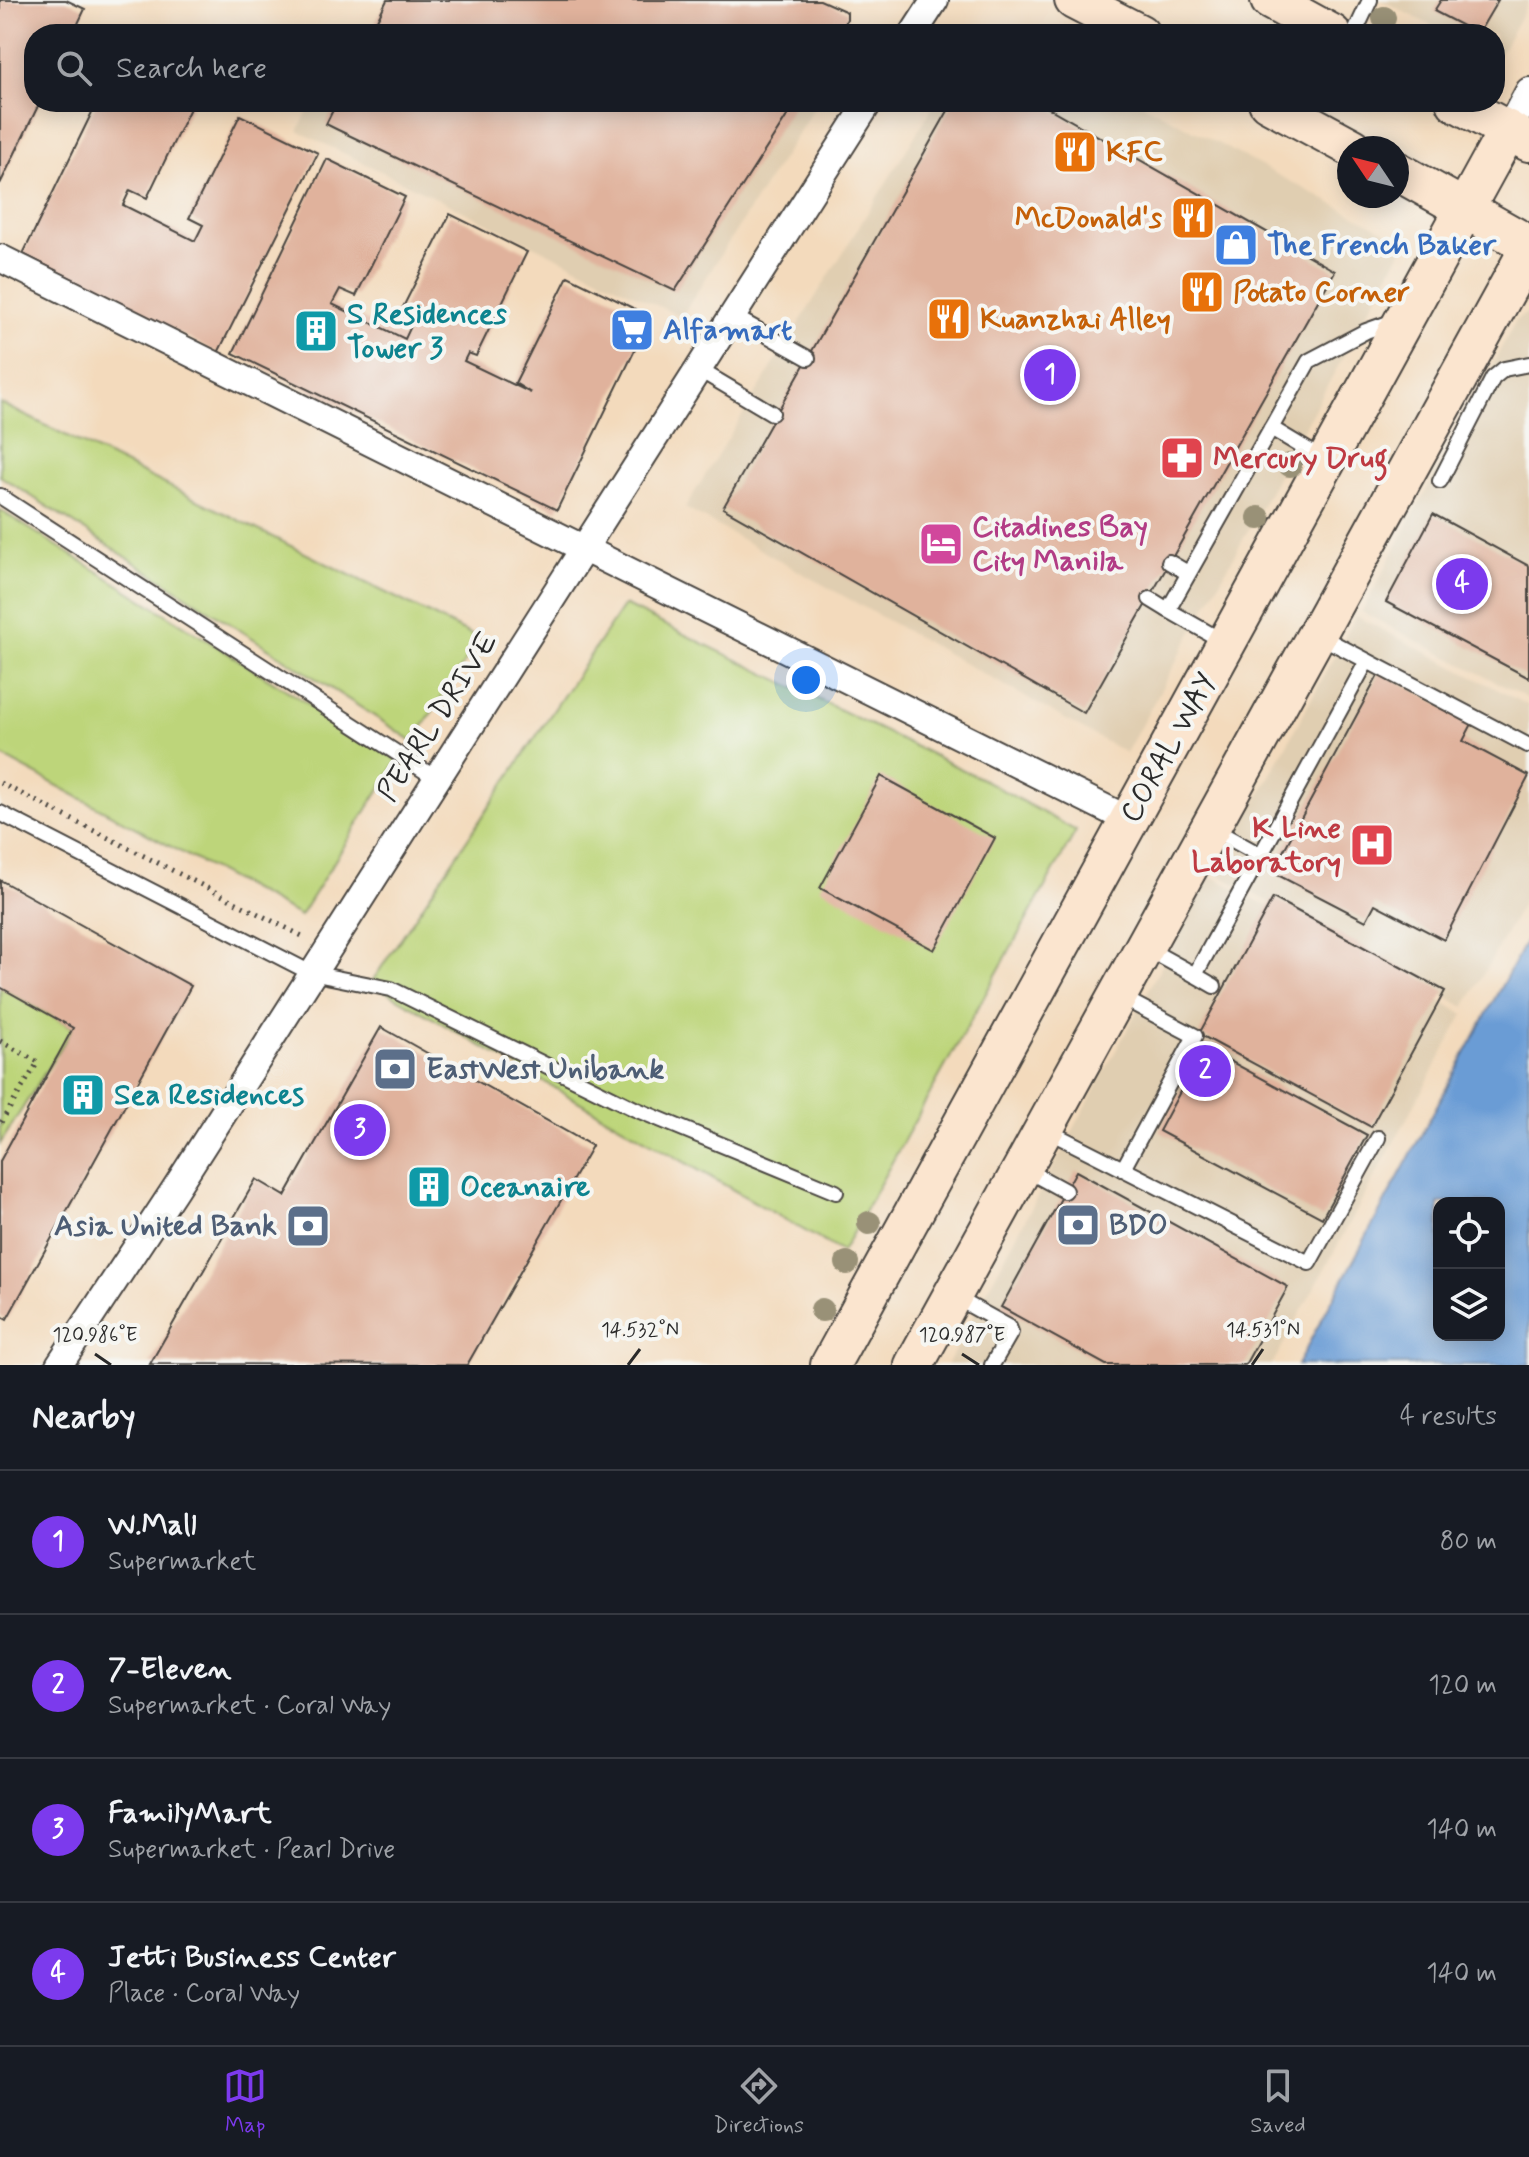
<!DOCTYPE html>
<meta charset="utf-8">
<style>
:root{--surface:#171b24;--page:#242831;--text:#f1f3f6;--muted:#9ea1a6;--line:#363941;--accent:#7c3aed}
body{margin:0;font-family:Mynerve,sans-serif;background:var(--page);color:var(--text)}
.controls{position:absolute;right:24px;bottom:24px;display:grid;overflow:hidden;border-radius:16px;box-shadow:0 4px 20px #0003}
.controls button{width:72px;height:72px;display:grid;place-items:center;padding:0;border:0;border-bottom:2px solid var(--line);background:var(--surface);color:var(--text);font:40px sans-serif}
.compass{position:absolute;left:1337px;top:136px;width:72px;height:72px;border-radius:50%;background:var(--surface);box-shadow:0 4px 20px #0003;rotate:305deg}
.you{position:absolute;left:806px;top:680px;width:28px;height:28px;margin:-20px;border:6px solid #fff;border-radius:50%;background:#1a73e8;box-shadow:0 0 0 12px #1a73e833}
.badge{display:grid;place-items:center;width:52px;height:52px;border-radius:50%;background:var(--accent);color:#fff;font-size:26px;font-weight:700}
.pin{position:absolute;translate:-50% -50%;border:4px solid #fff;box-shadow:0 2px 8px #0006}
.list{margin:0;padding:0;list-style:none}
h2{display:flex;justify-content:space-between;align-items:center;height:104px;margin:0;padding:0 32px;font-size:34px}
h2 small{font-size:26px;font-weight:400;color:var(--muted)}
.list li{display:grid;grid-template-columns:52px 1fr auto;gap:24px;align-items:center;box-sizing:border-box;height:144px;padding:0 32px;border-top:2px solid var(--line)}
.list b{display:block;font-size:30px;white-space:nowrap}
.list p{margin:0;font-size:26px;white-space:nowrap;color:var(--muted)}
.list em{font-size:26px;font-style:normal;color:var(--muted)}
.icon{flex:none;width:44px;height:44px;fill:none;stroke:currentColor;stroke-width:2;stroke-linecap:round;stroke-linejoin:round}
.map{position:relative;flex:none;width:1529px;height:1365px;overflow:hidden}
.search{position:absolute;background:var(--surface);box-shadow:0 4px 20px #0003;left:24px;right:24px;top:24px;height:88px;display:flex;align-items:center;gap:20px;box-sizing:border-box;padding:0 28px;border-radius:32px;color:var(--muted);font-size:30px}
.sheet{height:680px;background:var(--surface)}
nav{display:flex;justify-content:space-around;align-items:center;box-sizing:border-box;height:112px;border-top:2px solid var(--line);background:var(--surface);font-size:22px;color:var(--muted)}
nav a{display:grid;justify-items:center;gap:4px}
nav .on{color:var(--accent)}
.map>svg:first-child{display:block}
.built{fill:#e0ceb1}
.green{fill:#bdd57a;stroke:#748052;stroke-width:2}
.water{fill:#6b9cd5;stroke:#4b6480;stroke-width:2;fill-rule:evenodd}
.building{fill:#e0b29c}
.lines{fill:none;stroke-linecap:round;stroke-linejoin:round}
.lane-casing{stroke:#494541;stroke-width:18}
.street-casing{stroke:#494541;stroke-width:30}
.secondary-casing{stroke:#494541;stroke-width:42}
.path{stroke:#494541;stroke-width:5;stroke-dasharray:2 6;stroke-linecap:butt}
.lane{stroke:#fff;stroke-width:14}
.street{stroke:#fff;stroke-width:26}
.secondary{stroke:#fbe5cf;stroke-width:38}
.tree{fill:#999177}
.ticks{fill:none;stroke:#2b2b2b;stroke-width:3}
.labels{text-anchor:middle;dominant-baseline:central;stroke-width:8;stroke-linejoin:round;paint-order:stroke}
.food-label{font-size:30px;font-weight:bold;fill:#c56008;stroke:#f6f6f2;text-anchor:start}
.shop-label{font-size:30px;font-weight:bold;fill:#366cbe;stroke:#f6f6f2;text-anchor:start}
.culture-label{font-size:30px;font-weight:bold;fill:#0d838f;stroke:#f6f6f2;text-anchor:start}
.health-label{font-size:30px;font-weight:bold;fill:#be3a42;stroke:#f6f6f2;text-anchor:start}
.hotel-label{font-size:30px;font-weight:bold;fill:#b23c85;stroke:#f6f6f2;text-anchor:start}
.street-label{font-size:30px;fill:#2b2b2b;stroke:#f6f6f2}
.service-label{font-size:30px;font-weight:bold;fill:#4e5e75;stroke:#f6f6f2;text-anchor:start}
.ticks-label{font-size:20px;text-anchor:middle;fill:#2b2b2b;stroke:#f6f6f2;stroke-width:8;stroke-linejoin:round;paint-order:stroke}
</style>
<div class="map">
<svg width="1529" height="1365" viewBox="0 0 1529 1365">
<rect width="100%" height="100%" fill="#f6f6f2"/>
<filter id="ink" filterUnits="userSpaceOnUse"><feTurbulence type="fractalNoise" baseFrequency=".0125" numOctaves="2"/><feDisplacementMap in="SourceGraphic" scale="16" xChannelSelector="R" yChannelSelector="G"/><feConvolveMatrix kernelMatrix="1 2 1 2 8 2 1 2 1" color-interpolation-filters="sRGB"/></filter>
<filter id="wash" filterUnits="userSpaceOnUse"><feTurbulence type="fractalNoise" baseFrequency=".006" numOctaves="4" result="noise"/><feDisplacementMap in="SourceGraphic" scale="32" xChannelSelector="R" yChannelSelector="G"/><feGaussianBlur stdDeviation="1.8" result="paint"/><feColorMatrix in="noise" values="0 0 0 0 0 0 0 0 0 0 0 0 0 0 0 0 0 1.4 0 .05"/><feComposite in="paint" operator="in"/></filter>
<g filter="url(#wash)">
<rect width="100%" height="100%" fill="#f3dabc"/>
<g class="built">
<path d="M1381,0h148v1l-32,58 -2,-25h-47z"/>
<path d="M313,102h505l-137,215 -383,-186z"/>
<path d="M936,102h203l267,140 -280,511 -441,-245z"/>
<path d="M1529,312v387l-167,-87 154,-292z"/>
<path d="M1356,616l173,90v185l-64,116 -248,-133z"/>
<path d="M1210,875l254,139 -192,351h-325z"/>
</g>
<g class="green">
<path d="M0,403l480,236 -67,102 -413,-265z"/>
<path d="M0,510l398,250 -98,156 -300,-161z"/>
<path d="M624,605l360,175 92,51 -234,421 -471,-269z"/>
<path d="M0,987l73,41 -73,116z"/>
</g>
<path class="water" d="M1529,935v430h-232zM1439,1203h60v132h-60z"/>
<g id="blocks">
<g class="building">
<path d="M0,0h66l19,9 -12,25h-39v68h6l-40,82z"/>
<path d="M387,0h433l27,12v7l-7,15h-470z"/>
<path d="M1441,0h57l-20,34 -44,-23z"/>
<path d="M97,102h96l-46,96 -17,-8 -7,15 72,36 8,-16 -14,-7 51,-103 78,38 -100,200 -195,-99z"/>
<path d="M337,102h459l-121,189 -339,-162 -10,-5z"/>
<path d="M953,102h85l297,169 -251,442 -361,-205z"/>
<path d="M327,159l78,38 -49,99 -16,-7 -8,15 73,35 7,-15 -14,-7 52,-103 77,38 -51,104 -8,-3 -4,8 67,32 -16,-10 53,-107 83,41 -94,193 -324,-157z"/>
<path d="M1433,514l96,52v112l-143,-76z"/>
<path d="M1380,672l93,50 -10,19 66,35 -85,164 -69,-36 -9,17 -94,-49z"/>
<path d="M881,776l114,62 -61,112 -114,-62z"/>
<path d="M0,880l191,106 -184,333 -7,-4v-154l73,-133 -73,-41z"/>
<path d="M1273,898l172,93 -74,136 -172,-93z"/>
<path d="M381,1027l211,119 -125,219 -317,-1 106,-185 29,17z"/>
<path d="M1204,1047l163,88 -45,83 -163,-87z"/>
<path d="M1076,1171l212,116 -43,78h-139l-105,-58z"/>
</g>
</g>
</g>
<g filter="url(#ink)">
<use href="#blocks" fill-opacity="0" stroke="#494541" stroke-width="2"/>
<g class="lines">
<g class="lane-casing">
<g id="lane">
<path d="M1354,34l16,-34"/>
<path d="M733,316l75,42"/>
<path d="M698,369l74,44"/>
<path d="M1271,428l55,33"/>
<path d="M1440,481l53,-103 11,-9 25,-5"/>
<path d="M0,496l437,283"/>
<path d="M1169,562l19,11"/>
<path d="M1150,599l18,11"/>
<path d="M1318,635l209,110"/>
<path d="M1226,643l-58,-33 141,-249 57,-30 28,-10"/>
<path d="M0,813l311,160 80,16 244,120 201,83"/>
<path d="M1211,828l49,27"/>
<path d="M1144,947l51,28 172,-314"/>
<path d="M1195,975l19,11"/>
<path d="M1121,997l74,39 -72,133"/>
<path d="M1044,1129l265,134 69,-125"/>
<path d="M1023,1168l42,23"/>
<path d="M953,1296l56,31 2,5 -19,33"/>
</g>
</g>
<g class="street-casing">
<g id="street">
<path d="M913,34l22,-34"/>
<path d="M1508,130l21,-39"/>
<path d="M0,258l1129,562"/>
<path d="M59,1365l116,-176 694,-1087"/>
</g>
</g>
<g class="secondary-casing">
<g id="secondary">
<path d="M1074,0l66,34"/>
<path d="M1270,0l62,34"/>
<path d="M1268,102l85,46"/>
<path d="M1456,102l73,40"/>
<path d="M1397,171l132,74"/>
<path d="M830,1365l678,-1235"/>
<path d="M914,1365l615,-1116"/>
</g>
</g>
<g class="path">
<path d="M0,783l306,155"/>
<path d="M0,1041l38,21 -38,62"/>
</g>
<use href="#lane" class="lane"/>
<use href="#street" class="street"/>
<use href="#secondary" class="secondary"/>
</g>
<g class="tree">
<circle cx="1384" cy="18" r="12"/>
<circle cx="1290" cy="465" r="12"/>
<circle cx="1259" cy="518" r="12"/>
<circle cx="869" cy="1223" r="12"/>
<circle cx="847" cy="1263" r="12"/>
<circle cx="822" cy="1310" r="12"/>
</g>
</g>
<path class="ticks" d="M95,1354l16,11M962,1354l17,11M628,1365l12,-16M1252,1365l11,-16"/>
<defs>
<g id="restaurant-square" transform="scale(2.3)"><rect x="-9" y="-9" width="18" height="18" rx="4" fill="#e8710a" stroke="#f6f6f2"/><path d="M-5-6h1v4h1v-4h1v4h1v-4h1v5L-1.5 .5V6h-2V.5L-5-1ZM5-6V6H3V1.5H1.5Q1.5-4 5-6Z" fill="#fff"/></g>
<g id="shop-square" transform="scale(2.3)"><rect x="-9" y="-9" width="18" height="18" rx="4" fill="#3f7fe0" stroke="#f6f6f2"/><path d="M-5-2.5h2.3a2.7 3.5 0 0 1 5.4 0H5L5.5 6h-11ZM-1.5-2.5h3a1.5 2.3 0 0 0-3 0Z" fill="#fff"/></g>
<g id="supermarket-square" transform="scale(2.3)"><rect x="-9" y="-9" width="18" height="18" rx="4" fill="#3f7fe0" stroke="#f6f6f2"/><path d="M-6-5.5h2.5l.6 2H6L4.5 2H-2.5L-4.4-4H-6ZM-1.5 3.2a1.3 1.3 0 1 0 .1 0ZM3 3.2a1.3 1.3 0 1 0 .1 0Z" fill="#fff"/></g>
<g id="building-square" transform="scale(2.3)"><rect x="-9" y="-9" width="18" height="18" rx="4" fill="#0f9aa8" stroke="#f6f6f2"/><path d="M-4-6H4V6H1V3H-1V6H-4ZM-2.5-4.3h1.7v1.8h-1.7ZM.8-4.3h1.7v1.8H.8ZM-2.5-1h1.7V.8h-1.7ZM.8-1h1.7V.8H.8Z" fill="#fff"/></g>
<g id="pharmacy-square" transform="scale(2.3)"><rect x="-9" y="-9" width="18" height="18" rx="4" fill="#e0444e" stroke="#f6f6f2"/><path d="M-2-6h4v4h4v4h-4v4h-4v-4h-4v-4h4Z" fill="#fff"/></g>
<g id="hotel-square" transform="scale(2.3)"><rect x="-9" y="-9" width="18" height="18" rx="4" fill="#d1479c" stroke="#f6f6f2"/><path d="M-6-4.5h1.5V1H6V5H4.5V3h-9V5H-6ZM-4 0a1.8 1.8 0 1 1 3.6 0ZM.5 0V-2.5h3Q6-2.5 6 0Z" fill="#fff"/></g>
<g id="hospital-square" transform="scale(2.3)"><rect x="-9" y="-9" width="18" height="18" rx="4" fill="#e0444e" stroke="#f6f6f2"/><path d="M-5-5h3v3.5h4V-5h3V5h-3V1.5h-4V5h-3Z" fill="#fff"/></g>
<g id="bank-square" transform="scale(2.3)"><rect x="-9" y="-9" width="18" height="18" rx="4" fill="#5c6f8a" stroke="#f6f6f2"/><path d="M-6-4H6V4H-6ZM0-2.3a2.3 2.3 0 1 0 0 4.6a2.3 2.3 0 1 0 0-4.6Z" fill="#fff"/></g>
</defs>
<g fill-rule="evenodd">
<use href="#restaurant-square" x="1075" y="152"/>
<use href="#restaurant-square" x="1193" y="218"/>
<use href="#shop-square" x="1236" y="245"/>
<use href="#restaurant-square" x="1202" y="292"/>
<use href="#restaurant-square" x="949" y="319"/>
<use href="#supermarket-square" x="632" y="330"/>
<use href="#building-square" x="316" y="331"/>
<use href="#pharmacy-square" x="1182" y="458"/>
<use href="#hotel-square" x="941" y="544"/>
<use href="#hospital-square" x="1372" y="845"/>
<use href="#bank-square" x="395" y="1069"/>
<use href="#building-square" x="83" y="1095"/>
<use href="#building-square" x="429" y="1187"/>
<use href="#bank-square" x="1078" y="1225"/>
<use href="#bank-square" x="308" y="1226"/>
</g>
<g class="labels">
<g class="food-label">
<text x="1106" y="152">KFC</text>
<text x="1162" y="218" text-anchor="end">McDonald's</text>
<text x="1233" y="292">Potato Corner</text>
<text x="980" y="319">Kuanzhai Alley</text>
</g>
<g class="shop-label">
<text x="1267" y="245">The French Baker</text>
<text x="663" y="330">Alfamart</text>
</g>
<g class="culture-label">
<text x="347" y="314">S Residences<tspan x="347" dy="34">Tower 3</tspan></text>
<text x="114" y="1095">Sea Residences</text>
<text x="460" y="1187">Oceanaire</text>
</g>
<g class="health-label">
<text x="1213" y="458">Mercury Drug</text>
<text x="1341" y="828" text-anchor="end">K Line<tspan x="1341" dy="34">Laboratory</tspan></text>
</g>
<g class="hotel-label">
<text x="972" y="527">Citadines Bay<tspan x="972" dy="34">City Manila</tspan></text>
</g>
<g class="street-label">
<text transform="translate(438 717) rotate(-57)">PEARL DRIVE</text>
<text transform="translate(1169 748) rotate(-61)">CORAL WAY</text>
</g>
<g class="service-label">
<text x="426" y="1069">EastWest Unibank</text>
<text x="1109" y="1225">BDO</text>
<text x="277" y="1226" text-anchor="end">Asia United Bank</text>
</g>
</g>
<g class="ticks-label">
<text x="640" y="1336">14.532°N</text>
<text x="1263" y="1336">14.531°N</text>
<text x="95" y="1341">120.986°E</text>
<text x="962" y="1341">120.987°E</text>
</g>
</svg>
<div class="controls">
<button><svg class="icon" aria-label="locate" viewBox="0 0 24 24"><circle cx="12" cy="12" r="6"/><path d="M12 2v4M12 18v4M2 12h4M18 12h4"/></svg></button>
<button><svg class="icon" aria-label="layers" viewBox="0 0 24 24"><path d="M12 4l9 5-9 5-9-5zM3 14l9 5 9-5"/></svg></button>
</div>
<svg class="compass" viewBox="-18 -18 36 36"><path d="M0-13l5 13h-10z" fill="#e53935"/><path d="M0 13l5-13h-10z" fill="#9ea1a6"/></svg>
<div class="you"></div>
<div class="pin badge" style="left:1050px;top:375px">1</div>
<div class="pin badge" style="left:1205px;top:1071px">2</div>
<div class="pin badge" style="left:360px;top:1130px">3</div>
<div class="pin badge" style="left:1462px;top:584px">4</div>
<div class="search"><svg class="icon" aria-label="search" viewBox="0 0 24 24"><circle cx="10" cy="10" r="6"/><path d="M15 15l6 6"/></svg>Search here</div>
</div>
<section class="sheet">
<h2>Nearby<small>4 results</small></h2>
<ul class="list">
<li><span class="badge">1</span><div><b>W.Mall</b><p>Supermarket</p></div><em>80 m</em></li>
<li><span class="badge">2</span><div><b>7-Eleven</b><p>Supermarket · Coral Way</p></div><em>120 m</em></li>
<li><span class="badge">3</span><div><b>FamilyMart</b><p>Supermarket · Pearl Drive</p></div><em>140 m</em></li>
<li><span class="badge">4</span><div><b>Jetti Business Center</b><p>Place · Coral Way</p></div><em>140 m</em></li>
</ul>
</section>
<nav>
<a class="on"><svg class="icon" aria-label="map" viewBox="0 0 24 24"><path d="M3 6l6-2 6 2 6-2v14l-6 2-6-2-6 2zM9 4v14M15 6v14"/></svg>Map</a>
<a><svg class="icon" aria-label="directions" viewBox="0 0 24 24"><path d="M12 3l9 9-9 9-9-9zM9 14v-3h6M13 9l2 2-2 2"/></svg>Directions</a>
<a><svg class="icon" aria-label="saved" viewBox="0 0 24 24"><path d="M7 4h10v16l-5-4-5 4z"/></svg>Saved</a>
</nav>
